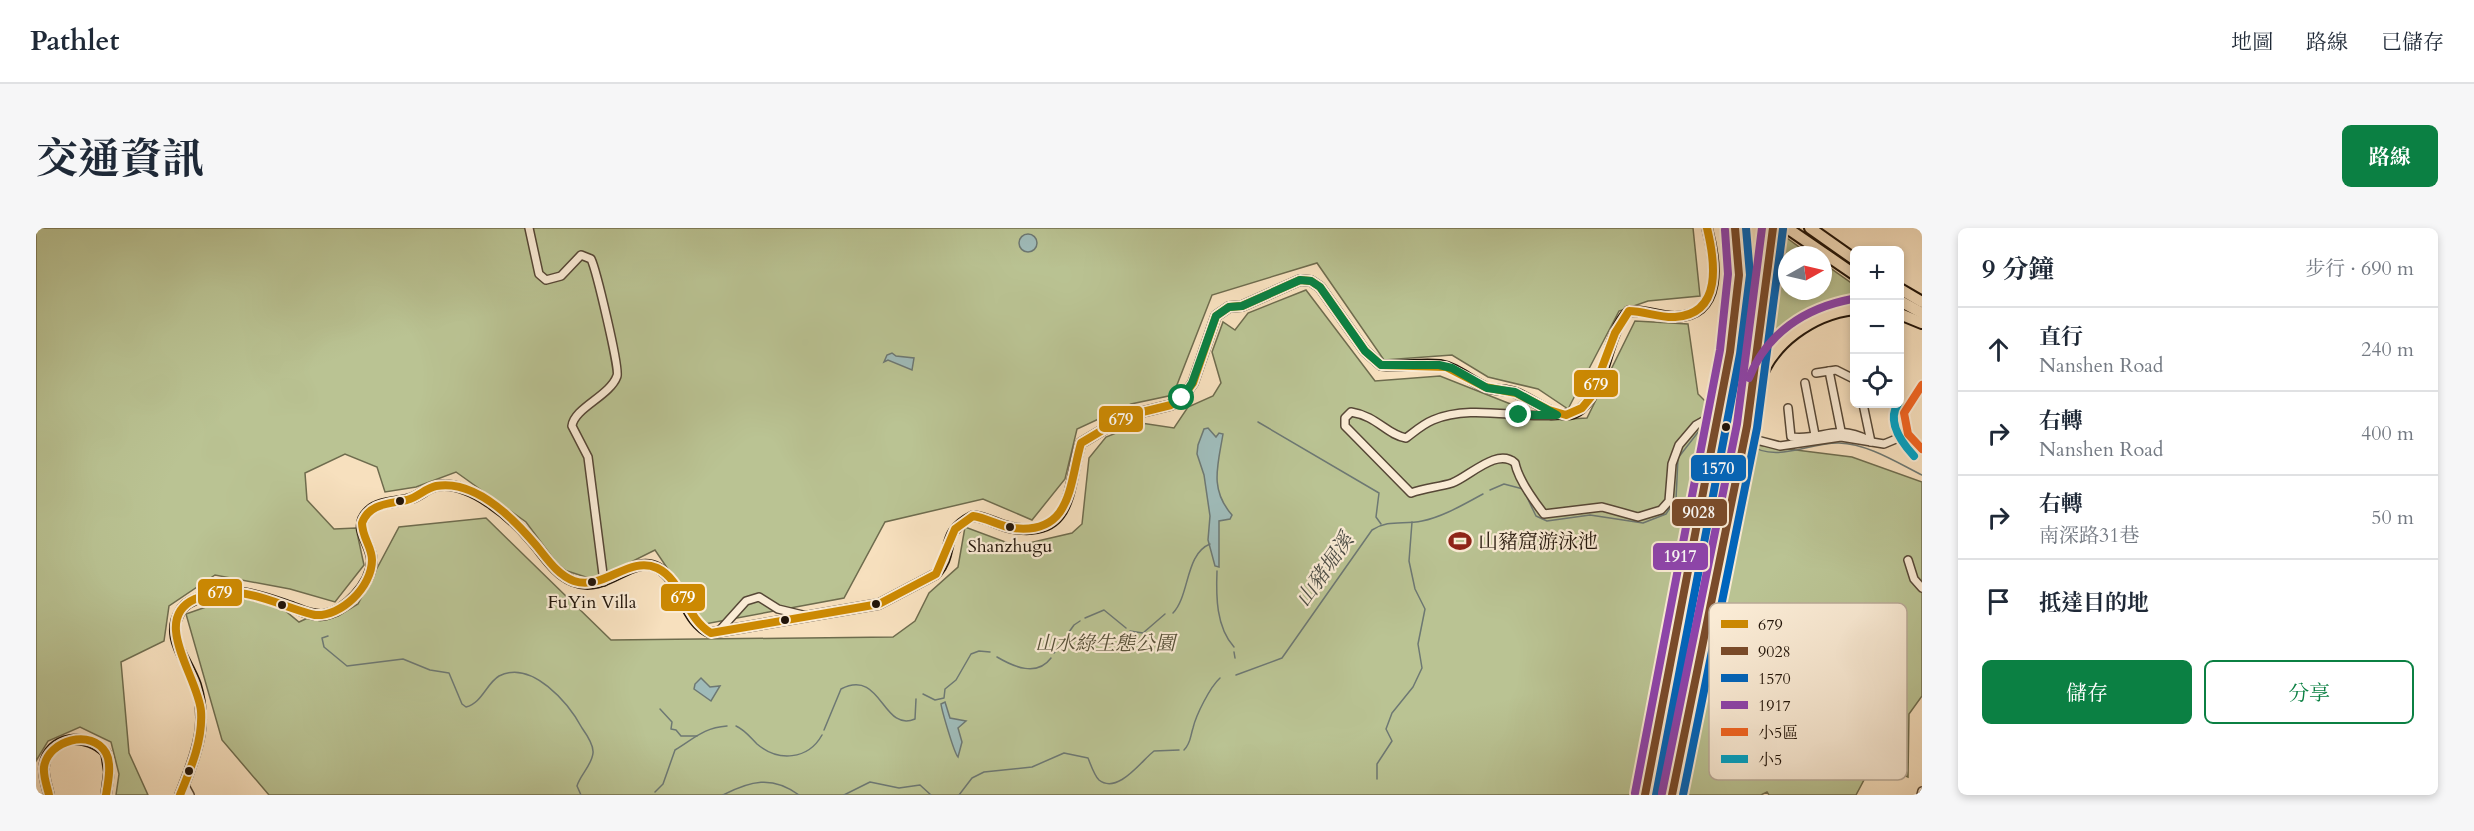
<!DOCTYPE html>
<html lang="zh-TW">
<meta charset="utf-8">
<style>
:root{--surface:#fff;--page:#f6f6f7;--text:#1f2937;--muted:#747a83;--line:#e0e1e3;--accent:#0b8043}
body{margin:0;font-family:Cardo,"Noto Serif TC",serif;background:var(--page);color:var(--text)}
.controls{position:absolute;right:18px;top:18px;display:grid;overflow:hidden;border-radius:9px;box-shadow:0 3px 9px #0003}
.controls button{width:54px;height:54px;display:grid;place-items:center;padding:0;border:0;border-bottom:2px solid var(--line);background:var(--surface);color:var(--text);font:30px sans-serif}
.compass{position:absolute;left:1742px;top:18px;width:54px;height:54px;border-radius:50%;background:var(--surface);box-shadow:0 3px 9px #0003;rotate:82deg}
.stop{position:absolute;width:18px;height:18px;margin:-14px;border:4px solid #0b8043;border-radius:50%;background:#fff}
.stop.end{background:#0b8043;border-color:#fff;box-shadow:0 2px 6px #0008}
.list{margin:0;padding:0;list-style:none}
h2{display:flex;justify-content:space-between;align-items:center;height:78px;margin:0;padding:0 24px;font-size:26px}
h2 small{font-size:20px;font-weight:400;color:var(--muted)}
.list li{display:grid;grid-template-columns:39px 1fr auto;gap:18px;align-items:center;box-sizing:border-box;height:84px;padding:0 24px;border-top:2px solid var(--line)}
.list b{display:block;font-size:22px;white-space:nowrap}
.list p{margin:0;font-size:20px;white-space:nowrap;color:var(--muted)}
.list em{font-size:20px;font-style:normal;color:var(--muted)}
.actions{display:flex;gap:12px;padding:18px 24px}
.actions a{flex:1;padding:14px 0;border:2px solid var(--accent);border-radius:9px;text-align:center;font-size:21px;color:var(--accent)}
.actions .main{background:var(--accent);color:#fff}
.icon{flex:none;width:33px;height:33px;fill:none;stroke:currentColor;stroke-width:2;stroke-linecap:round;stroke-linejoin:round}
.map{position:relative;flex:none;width:1886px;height:567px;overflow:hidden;border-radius:9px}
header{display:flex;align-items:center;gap:36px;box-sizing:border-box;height:84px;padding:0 30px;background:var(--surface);border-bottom:2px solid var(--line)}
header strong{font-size:28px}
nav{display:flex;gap:33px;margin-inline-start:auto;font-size:21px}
.intro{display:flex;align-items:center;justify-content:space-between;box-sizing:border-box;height:144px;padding:0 36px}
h1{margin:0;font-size:42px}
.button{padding:15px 27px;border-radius:9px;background:var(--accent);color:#fff;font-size:21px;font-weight:700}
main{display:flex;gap:36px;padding:0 36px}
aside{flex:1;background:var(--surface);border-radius:9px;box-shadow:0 3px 9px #0003}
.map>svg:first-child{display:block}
.green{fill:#bac393;stroke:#6e6c4e;stroke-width:1.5}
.water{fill:#9fbbb9;stroke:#6d7873;stroke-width:1.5}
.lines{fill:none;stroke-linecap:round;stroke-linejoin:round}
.stream{stroke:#6d7873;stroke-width:1.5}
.highway-tunnel{stroke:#d7c1a3;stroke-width:10;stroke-dasharray:10 5;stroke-linecap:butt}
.minor-casing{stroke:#564736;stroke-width:10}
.major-casing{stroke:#211409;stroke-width:12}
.highway-casing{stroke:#211409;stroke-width:14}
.minor{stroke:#faebd5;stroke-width:7}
.major{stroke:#f7e0be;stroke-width:9}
.highway{stroke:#f7e0be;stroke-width:10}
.highway-bridge-casing{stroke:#211409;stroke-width:14;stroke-linecap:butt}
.highway-bridge{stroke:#f7e0be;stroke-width:10}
.bus-1-casing{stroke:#faebd5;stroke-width:12}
.bus-2-casing{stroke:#faebd5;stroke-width:12}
.bus-3-casing{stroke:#faebd5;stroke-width:12}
.bus-4-casing{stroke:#faebd5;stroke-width:12}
.bus-5-casing{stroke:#faebd5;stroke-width:12}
.bus-6-casing{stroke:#faebd5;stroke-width:12}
.bus-1{stroke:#cc8902;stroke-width:8}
.bus-2{stroke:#7a4b2a;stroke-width:8}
.bus-3{stroke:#0065bd;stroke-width:8}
.bus-4{stroke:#8e44ad;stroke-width:8}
.bus-5{stroke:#f26522;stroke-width:8}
.bus-6{stroke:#02a2c4;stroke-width:8}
.route{stroke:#0b8043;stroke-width:8}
.bus-dot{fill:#211409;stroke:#faebd5;stroke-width:2}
.labels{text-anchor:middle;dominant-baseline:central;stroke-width:4.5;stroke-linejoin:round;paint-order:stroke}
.bus-label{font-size:18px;fill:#211409;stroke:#faebd5}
.poi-label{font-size:20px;fill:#211409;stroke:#faebd5;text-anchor:start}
.park-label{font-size:20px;font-style:italic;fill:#575139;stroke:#faebd5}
.water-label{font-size:21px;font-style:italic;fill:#4d4e47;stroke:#faebd5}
.key{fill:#faebd5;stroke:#b9aa98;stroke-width:1.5}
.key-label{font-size:16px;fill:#211409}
.line-badge{stroke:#faebd5;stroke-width:2}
.badge-label{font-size:16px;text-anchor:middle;font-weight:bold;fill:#fff}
</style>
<header>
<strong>Pathlet</strong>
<nav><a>地圖</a><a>路線</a><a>已儲存</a></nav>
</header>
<div class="intro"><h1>交通資訊</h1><a class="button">路線</a></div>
<main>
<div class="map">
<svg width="1886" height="567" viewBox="0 0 1886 567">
<rect width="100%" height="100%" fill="#f7e0be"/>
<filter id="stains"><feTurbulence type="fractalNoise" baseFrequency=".00333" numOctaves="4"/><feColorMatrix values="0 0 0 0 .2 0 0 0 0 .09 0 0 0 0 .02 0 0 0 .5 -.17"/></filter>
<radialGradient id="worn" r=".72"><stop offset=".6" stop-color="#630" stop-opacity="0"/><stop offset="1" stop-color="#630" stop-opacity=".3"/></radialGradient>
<g class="green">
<path d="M0,0h1657l7,68 -52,5 -29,10 -51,98 -30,-20 -50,-12 -36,-22 -68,5 -67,-97 -105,32 -39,100 -42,9 -54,25 -12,50 -33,41 -49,-21 -98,23 -41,76 -139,26 -50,-74 -60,30 -34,-11 -35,-47 -70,-50 -40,15 -31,5 -8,-25 -32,-13 -40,19 2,27 27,29 22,-1 8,37 -29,37 -45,-13 -75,-14 -46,31 -5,35 -43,21 8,91 19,42h-32l3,-21 -8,-32 -31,-15 -32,14 -12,20z"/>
<path d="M1723,0h9l-9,87 -22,108 -14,-7z"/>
<path d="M1744,5l30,22h-23v36h36v-28l31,22v18c-38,7 -64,19 -90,50z"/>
<path d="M1270,62l69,91 65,-5 111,44 36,-2 48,-97 53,3 10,70 50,50 104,13 70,25v214l-13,18 -1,63 -34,-16 -18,34h-87l-2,-3 -6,3h-1492l-47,-55 -36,-126 57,-20 40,15 16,13 13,-6h26l20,-12 41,-77 87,-9 125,122 282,-3 22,-16 14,-28 29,-26 7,-40 51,19 56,-13 10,-9 7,-66 17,-21 35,-14 33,5 14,-21 25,-11 8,-13 -9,-31 11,-30 12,8 13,-17z"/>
</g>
<g class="water">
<circle cx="992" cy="15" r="9"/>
<path d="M856,125l4,3 18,2 -2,12 -24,-10 -4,2 3,-7z"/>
<path d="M1172,200l8,9 3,-4 4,1c-5,31 -14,55 9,81l-2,4 -11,2v46l-4,-1 -7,-26 2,-24 -6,-41 -7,-21 1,-9 6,-16z"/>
<path d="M665,450l9,9 10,-1 -9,15 -17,-12 1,-5z"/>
<path d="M909,474l5,16 16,3 -8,7 4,14 -4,15c-4,-4 -16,-46 -17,-53z"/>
</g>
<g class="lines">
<g class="stream">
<path d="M1222,194l121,71 -3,24 5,7"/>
<path d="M1685,201l18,7"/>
<path d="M1711,215c29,22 61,-1 92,0 29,1 57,19 83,32"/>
<path d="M1454,262l14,-6 19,5 13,27 11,5 43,-6 53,8 23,-9 10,-15 2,-41 21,-27 12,-5"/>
<path d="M1181,343c-1,25 -1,56 17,76"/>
<path d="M1137,385c17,-18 12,-59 37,-69"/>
<path d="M1049,390l19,-8 22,18"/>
<path d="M1094,403l13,2 22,-19"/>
<path d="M292,408l-6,2 2,9 23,19 56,-7 27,11 19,3 13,31 4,3c16,-4 20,-23 33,-31 33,-17 70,28 83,52 5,7 12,17 11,25 -1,12 -13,22 -16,33l4,9"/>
<path d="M1198,424l1,6"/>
<path d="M1018,425l20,-28 6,-4"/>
<path d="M961,429c17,10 40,20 54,1"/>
<path d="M1200,447l46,-17 90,-128c17,-11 31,-5 50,-9 21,-4 42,-17 61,-27"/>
<path d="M887,466l12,6 9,-2 1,-9 11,-9 15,-26 8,-3 11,1"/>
<path d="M624,481l12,13 -1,7 5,1 5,6h16"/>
<path d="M700,498c9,4 14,11 21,18 21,18 51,16 65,-9"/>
<path d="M788,502l17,-41c41,-21 41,44 74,30l1,-20"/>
<path d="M1148,522c7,-7 6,-13 9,-22 3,-13 17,-41 27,-50"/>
<path d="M1341,551v-15l15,-23 -6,-12 6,-16 21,-26 9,-19 -4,-24 7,-35 -10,-20 -6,-28 3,-39"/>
<path d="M619,564l8,-8 12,-34c20,-12 28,-22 52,-24"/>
<path d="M687,567c27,-14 49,-20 76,0"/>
<path d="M808,567l26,-13 29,6 21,-3 11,10"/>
<path d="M923,567l13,-17 12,-6 48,-5 32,-14 24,5c3,7 6,17 11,22 19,15 43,-20 55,-29l25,-1"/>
</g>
<g class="highway-tunnel">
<path d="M1609,567l43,-216"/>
<path d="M1636,567l43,-215"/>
</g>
<g class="minor-casing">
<g id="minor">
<path d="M493,0l10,46 7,6 15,-4 20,-21 10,4c5,10 29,110 26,117 -7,20 -43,32 -45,50l16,31 16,125"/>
<path d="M1793,143l12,60"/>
<path d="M1780,145l20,-3 18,9"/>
<path d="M1769,155l10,52"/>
<path d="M1886,157l-18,28 4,21 14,15"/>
<path d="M1827,176l8,38"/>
<path d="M1752,180l3,29c31,4 44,-14 77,3"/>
<path d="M1521,187c-40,4 -86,-11 -124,5 -10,4 -19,12 -27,18 -19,-3 -29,-22 -55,-26l-6,6v8l4,4 62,63c14,-5 28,-6 41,-10 17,-6 45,-36 63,-20 3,16 19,38 29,51l58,-7 36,10 23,-7 8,-9 3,-37 7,-19 17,-20 9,-5 26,4 26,16 23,6 61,-9 43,7 24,-10"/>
<path d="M1872,332l6,19 8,9"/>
<path d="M683,403l27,-30 13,-4 19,12 25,6"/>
<path d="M148,556l6,11"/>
<path d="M1885,567l1,-4"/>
</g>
</g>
<g class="major-casing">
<g id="major">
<path d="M13,567c-2,-9 -6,-19 -5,-28 4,-32 44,-35 62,-14l3,19 -3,23"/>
<path d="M144,567c9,-23 22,-53 21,-78 0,-10 -2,-22 -5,-32 -9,-26 -32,-48 -15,-75 5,-8 15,-11 23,-14 32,-10 58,1 88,11 10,4 20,9 31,8 22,-3 48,-31 49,-54 0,-18 -21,-33 -3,-50 11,-10 30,-8 43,-13 9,-3 15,-10 24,-12 32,-7 76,31 95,54 13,14 23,33 42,41 34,14 58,-28 85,-13 25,14 26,55 53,65l168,-29 57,-30c20,-24 2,-40 37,-58 14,1 26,10 40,12 63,10 54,-45 68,-85l45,-27 45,-11 11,-7 11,-15 23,-67 13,-9 13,-1 58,-26 11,1 9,6 45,64 16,14c20,2 39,-2 59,0 17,3 29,15 45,22 10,4 21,2 31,6 20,7 45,34 66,15 27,-26 22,-71 47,-97 16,-1 30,6 46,6 49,-2 41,-56 32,-89"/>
</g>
</g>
<g class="highway-casing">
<g id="highway">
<path d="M1699,0l4,25 -2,30"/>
<path d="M1751,0l67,46"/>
<path d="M1774,0l44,31"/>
<path d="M1864,61l22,13"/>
<path d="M1864,73l22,12"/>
<path d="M1864,86l22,9"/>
<path d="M1694,124l25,-124"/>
<path d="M1722,157c12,-42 55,-71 96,-76"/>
<path d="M1711,198l26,-198"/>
<path d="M1656,333l25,5"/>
<path d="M1652,351l8,-42"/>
<path d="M1679,352l13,-69"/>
</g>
</g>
<use href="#minor" class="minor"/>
<use href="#major" class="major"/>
<use href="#highway" class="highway"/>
<g class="highway-bridge-casing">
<g id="highway-bridge">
<path d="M1692,283l19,-85"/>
<path d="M1660,309l34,-185"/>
</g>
</g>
<use href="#highway-bridge" class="highway-bridge"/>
<g class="bus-1-casing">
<g id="bus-1">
<path d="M13,567c-2,-9 -6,-19 -5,-28 4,-27 48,-39 62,-14 6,11 2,30 0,42"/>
<path d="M144,567c11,-27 23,-55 21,-84 -3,-34 -51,-92 -6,-112 14,-6 30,-8 45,-6 26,3 49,16 75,22 26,2 57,-28 57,-55 0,-13 -10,-23 -10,-37 7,-20 27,-19 45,-23 11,-3 19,-12 29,-14 38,-7 77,32 99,58 11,13 22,31 39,37 30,10 55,-26 83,-13 26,12 28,50 54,65l168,-29 57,-30 19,-45 18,-13c14,2 26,10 40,12 59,7 56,-43 68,-85l45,-27 45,-11 11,-7 11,-15 23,-67 13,-9 13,-1 58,-26 11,1 9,6 45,64 16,14 65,2 39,20 31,6 33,17 17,5 16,-7 9,-11 24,-64 14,-22c15,0 31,7 46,6 48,-3 40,-56 32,-89"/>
</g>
</g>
<g class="bus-2-casing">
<g id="bus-2">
<path d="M1609,567l85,-443 9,-77 -4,-47"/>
<path d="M1636,567l75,-369 26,-198"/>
</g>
</g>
<g class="bus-3-casing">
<g id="bus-3">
<path d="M1620,567l84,-441 10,-79 -4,-47"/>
<path d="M1647,567l74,-367 26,-199"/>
</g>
</g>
<g class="bus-4-casing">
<g id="bus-4">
<path d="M1713,150c18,-45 56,-70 103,-79"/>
<path d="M1599,565l85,-443 8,-76 -3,-44"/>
<path d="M1626,565l75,-369 25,-196"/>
</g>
</g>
<g class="bus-5-casing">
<path id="bus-5" d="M1886,157l-18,28 4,21 14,15"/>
</g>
<g class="bus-6-casing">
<path id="bus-6" d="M1862,176c-12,18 4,39 16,52"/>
</g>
<use href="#bus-1" class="bus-1"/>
<use href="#bus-2" class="bus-2"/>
<use href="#bus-3" class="bus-3"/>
<use href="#bus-4" class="bus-4"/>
<use href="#bus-5" class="bus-5"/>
<use href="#bus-6" class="bus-6"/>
</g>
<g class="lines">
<path class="route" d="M1146,170l10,-15 24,-67 13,-9 13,-1 58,-26 11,1 9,6 45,64 16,14h58l13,3 35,20 28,4 42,23h-38"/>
</g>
<defs>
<g id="stadium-bare" transform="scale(1.8)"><path d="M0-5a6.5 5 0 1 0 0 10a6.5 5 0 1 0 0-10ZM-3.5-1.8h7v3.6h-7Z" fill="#8f2418" stroke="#faebd5" stroke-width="2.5" paint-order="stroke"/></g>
</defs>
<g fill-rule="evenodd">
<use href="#stadium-bare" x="1424" y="313"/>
</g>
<g class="bus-dot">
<circle cx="1690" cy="199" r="5"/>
<circle cx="364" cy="273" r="5"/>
<circle cx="974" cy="299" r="5"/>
<circle cx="556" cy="354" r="5"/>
<circle cx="840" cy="376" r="5"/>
<circle cx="246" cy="377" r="5"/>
<circle cx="749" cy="392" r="5"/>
<circle cx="153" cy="543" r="5"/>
</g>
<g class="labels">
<g class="bus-label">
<text x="974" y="318">Shanzhugu</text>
<text x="556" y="374">FuYin Villa</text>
</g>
<g class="poi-label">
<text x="1442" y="313">山豬窟游泳池</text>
</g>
<g class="park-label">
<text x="1069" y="415">山水綠生態公園</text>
</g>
<g class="water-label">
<text transform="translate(1289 342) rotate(-55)">山豬堀溪</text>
</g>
</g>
<rect x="1673" y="375" width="198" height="177" rx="9" class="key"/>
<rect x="1685" y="392" width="27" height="8" fill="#cc8902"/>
<rect x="1685" y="419" width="27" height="8" fill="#7a4b2a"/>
<rect x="1685" y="446" width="27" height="8" fill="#0065bd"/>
<rect x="1685" y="473" width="27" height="8" fill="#8e44ad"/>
<rect x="1685" y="500" width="27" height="8" fill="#f26522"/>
<rect x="1685" y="527" width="27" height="8" fill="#02a2c4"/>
<g class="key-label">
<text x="1722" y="402">679</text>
<text x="1722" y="429">9028</text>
<text x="1722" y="456">1570</text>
<text x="1722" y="483">1917</text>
<text x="1722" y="510">小5區</text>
<text x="1722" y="537">小5</text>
</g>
<g class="line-badge">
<rect x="1537" y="141" width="46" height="29" rx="6" fill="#cc8902"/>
<rect x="1062" y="177" width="46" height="28" rx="6" fill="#cc8902"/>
<rect x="1654" y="226" width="57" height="28" rx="6" fill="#0065bd"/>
<rect x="1635" y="270" width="57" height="29" rx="6" fill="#7a4b2a"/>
<rect x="1616" y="314" width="57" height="29" rx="6" fill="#8e44ad"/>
<rect x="161" y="350" width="46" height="29" rx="6" fill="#cc8902"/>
<rect x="624" y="355" width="46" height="29" rx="6" fill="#cc8902"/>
</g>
<g class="badge-label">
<text x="1560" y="162">679</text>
<text x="1085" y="197">679</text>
<text x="1682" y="246">1570</text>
<text x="1663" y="290">9028</text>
<text x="1644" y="334">1917</text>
<text x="184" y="370">679</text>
<text x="647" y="375">679</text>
</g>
<rect width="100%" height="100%" filter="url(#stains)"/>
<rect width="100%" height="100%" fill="url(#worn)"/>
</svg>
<div class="controls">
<button>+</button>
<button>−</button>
<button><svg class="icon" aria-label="locate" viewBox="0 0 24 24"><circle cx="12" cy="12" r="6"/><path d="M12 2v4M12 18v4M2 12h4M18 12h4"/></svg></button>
</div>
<svg class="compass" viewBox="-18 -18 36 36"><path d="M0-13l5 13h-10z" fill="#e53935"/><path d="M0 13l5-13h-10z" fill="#747a83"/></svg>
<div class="stop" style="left:1146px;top:170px"></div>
<div class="stop end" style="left:1483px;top:187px"></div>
</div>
<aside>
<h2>9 分鐘<small>步行 · 690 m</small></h2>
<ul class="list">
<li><svg class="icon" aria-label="ahead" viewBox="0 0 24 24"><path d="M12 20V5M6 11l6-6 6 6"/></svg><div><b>直行</b><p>Nanshen Road</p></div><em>240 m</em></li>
<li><svg class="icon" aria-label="right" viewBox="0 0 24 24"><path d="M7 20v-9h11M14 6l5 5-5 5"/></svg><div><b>右轉</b><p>Nanshen Road</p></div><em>400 m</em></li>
<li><svg class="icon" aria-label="right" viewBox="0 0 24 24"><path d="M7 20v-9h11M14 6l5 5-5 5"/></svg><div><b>右轉</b><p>南深路31巷</p></div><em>50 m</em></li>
<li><svg class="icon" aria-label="arrive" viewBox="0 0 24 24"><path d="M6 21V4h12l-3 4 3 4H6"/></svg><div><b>抵達目的地</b></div></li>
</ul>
<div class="actions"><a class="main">儲存</a><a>分享</a></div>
</aside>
</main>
